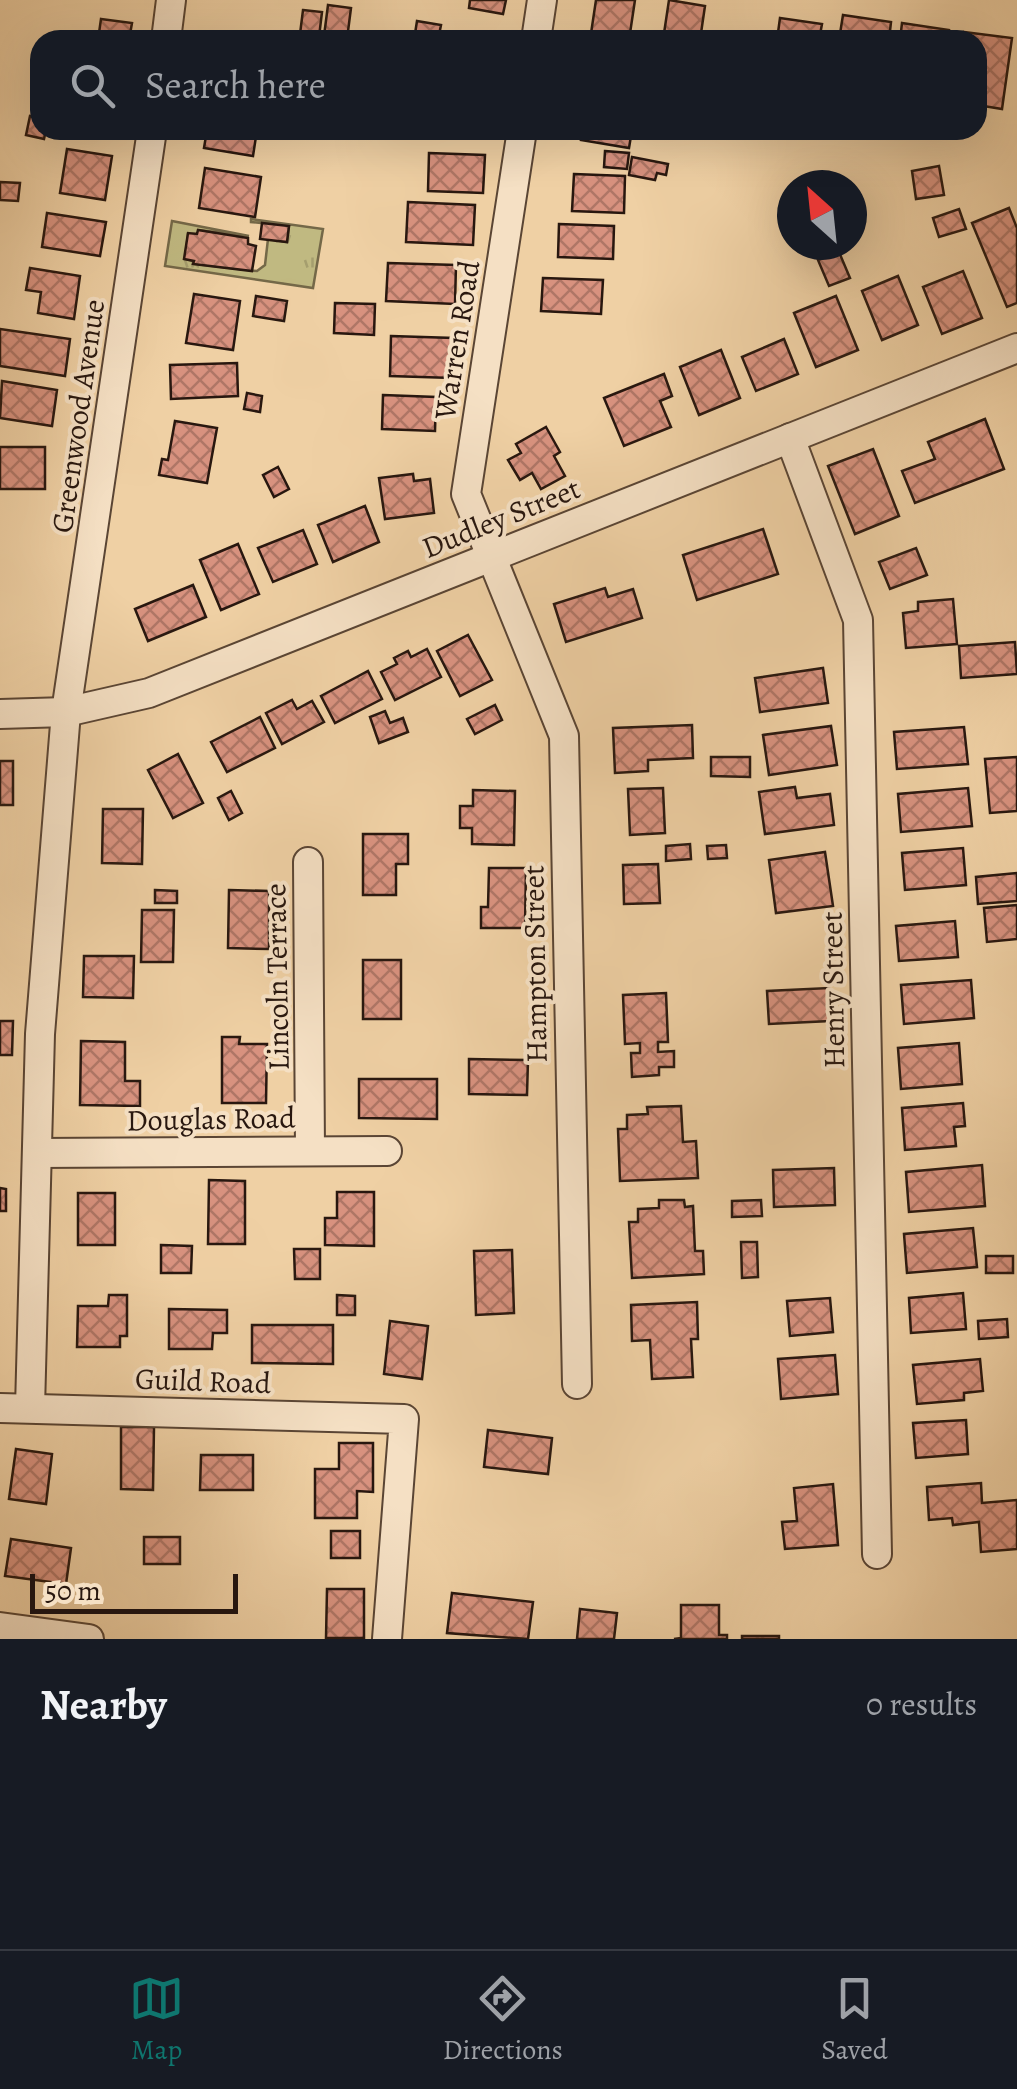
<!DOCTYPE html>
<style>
:root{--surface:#171b24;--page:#20242c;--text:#f1f3f6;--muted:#9ea1a6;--line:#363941;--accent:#0f766e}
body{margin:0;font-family:Alegreya,serif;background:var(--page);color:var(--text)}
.compass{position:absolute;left:777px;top:170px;width:90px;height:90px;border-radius:50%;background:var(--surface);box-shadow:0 10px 40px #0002;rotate:333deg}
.scale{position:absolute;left:30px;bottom:25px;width:208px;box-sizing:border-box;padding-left:10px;border:5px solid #28170f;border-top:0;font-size:28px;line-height:35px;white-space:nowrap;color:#28170f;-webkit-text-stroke:8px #f5e0c4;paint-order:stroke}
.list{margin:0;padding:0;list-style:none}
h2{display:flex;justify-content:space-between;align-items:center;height:130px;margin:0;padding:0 40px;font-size:42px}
h2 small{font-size:32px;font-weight:400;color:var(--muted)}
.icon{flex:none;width:55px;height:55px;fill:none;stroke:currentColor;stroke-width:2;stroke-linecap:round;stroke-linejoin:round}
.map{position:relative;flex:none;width:1017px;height:1639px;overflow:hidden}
.search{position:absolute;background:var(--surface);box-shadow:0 10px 40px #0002;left:30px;right:30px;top:30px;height:110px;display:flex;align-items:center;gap:25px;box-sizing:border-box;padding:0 35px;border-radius:30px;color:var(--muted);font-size:38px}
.sheet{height:310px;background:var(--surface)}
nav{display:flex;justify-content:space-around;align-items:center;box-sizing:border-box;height:140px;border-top:2px solid var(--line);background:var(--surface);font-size:28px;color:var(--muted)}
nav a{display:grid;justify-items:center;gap:5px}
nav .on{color:var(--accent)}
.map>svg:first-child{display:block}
.grass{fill:url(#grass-tufts);stroke:#746848;stroke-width:2.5}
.building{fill:url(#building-cross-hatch);stroke:#28170f;stroke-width:2.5}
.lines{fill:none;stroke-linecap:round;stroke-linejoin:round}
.street-casing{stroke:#5a4534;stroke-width:32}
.street{stroke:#f5e0c4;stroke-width:28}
.labels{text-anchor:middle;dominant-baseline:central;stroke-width:8;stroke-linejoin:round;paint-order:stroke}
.street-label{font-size:30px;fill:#28170f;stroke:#f5e0c4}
</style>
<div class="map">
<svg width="1017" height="1639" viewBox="0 0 1017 1639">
<defs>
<pattern id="grass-tufts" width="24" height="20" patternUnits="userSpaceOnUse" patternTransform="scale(2.5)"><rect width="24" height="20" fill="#c0b981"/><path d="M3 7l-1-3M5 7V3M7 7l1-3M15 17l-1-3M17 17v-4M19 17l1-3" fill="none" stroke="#a59e6e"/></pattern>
<pattern id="building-cross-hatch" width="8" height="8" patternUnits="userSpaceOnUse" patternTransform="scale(2.5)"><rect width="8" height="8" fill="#d8927f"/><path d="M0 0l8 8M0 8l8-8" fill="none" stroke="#af7666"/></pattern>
</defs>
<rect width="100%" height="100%" fill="#efd0a4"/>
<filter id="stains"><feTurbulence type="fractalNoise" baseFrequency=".002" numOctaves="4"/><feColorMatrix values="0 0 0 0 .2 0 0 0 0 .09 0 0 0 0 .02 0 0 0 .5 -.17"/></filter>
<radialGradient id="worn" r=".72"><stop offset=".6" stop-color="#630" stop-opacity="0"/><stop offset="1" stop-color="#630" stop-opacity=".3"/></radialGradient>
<path class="grass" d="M251,219l72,10 -10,59 -148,-22 7,-45 77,15 -50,-6 -2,4h-9l-3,25 9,2v3l63,7 8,-6 3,-26 19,3 2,-16 -38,-4z"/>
<g class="building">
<path d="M470,0h36l-3,14 -34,-6z"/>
<path d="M596,0h39l-6,40h-39z"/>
<path d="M669,0l36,6 -5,34h-37z"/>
<path d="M328,5l23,3 -4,31 -23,-3z"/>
<path d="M303,10l19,2 -3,25 -19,-3z"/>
<path d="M843,15l48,7 -2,18h-50z"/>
<path d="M780,18l42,6 -3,16h-42z"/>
<path d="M101,19l31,4 -3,17h-31z"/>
<path d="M417,21l24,4 -3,15h-24z"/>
<path d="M902,23l47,7 -1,10h-48z"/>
<path d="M964,32l48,6 -10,71 -25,-4v-65h-14z"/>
<path d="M30,116l10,2v12h6l-2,9 -18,-4z"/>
<path d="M207,130h50l-4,26 -49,-8z"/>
<path d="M583,130h49l-3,18 -48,-8z"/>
<path d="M67,149l45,7 -7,44 -45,-7z"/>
<path d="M605,151l24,2 -2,16 -23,-2z"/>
<path d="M429,153l56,2 -2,38 -55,-2z"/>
<path d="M632,157l36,7 -2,11 -9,-2 -2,7 -26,-5z"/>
<path d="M939,166l5,29 -28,4 -4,-28z"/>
<path d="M205,168l56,9 -6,40 -56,-9z"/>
<path d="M574,174l51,2 -1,37 -52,-2z"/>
<path d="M0,182l20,1 -2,18 -18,-1z"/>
<path d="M408,202l67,3 -2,40 -67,-3z"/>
<path d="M1009,208l8,20v75l-10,4 -35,-84z"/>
<path d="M959,209l7,20 -27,8 -6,-19z"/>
<path d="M47,213l59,9 -6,34 -58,-9z"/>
<path d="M262,223l27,3 -2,16 -27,-3z"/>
<path d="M559,224l55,2 -1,33 -55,-2z"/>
<path d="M198,230l50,8v6l8,2 -4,25 -59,-7 1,-3 -10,-2 4,-26 9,1z"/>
<path d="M839,252l11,26 -21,8 -11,-26z"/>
<path d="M388,263l68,2 -1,39 -69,-3z"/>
<path d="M30,268l50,8 -6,43 -36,-6 3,-21 -15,-2z"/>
<path d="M963,271l19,47 -40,16 -19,-47z"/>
<path d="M898,276l20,49 -36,15 -20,-49z"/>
<path d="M543,278l60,2 -2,34 -60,-3z"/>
<path d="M194,294l46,7 -7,49 -47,-7z"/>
<path d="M256,296l31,5 -3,20 -31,-5z"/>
<path d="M836,296l22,54 -42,17 -22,-54z"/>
<path d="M335,303l40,1 -1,31 -40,-2z"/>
<path d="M0,329l70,10 -5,37 -65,-10z"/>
<path d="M391,336l63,2 -2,40 -62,-2z"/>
<path d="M784,339l14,35 -42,17 -14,-34z"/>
<path d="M721,350l19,48 -41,17 -19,-48z"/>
<path d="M237,363l1,33 -67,3 -1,-34z"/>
<path d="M664,374l8,22 -12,5 11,26 -47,19 -20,-48z"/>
<path d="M2,381l55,9 -5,36 -52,-8z"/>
<path d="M247,393l15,3 -2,16 -16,-3z"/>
<path d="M383,395l53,2 -1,34 -53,-2z"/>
<path d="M985,419l19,50 -89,34 -13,-32 33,-12 -7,-17z"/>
<path d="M175,421l42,7 -10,55 -48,-8 3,-16 6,1z"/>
<path d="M546,427l14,25 -6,4 11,20 -24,13 -9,-16 -12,7 -12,-20 13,-7 -5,-9z"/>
<rect x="0" y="447" width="45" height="42"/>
<path d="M873,449l26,67 -44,18 -27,-68z"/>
<path d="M278,467l11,22 -15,8 -11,-22z"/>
<path d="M413,474l1,7 16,-2 4,34 -49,6 -6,-41z"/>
<path d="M365,506l14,36 -46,20 -15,-37z"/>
<path d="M763,529l15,45 -81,26 -14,-45z"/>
<path d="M303,530l14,34 -44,18 -15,-34z"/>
<path d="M238,544l21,50 -38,16 -21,-50z"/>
<path d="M916,548l11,27 -37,14 -11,-27z"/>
<path d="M193,585l13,32 -58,24 -13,-32z"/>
<path d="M605,588l3,9 25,-8 9,29 -76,24 -12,-38z"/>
<path d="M953,599l4,45 -51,4 -3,-35 15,-2v-9z"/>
<path d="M468,635l24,45 -32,16 -23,-45z"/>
<path d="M1015,642l2,32 -56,4 -2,-32z"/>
<path d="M427,649l14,28 -46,23 -14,-28 16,-8 -3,-6 14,-7 3,6z"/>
<path d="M823,668l5,35 -68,9 -5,-34z"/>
<path d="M368,671l14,28 -47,24 -14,-27z"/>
<path d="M292,700l5,9 15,-8 12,21 -42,22 -16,-31z"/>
<path d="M495,705l7,15 -27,14 -8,-15z"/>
<path d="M385,711l5,12 13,-5 5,14 -29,11 -9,-26z"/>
<path d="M260,717l15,31 -48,24 -16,-30z"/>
<path d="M692,725l1,33 -45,2v11l-33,2 -2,-45z"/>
<path d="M831,726l6,39 -68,10 -6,-40z"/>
<path d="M964,727l4,37 -71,5 -3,-37z"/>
<path d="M178,754l25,49 -30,15 -25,-48z"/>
<path d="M711,757h39v20l-39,-1z"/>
<path d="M1017,757v54l-27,2 -5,-54z"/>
<rect x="0" y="761" width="13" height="44"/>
<path d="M795,787l2,11 33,-4 4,31 -69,9 -6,-42z"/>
<path d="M663,788l2,45 -35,2 -2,-46z"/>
<path d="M968,788l4,38 -71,6 -3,-38z"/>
<path d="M473,790l42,1 -1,54 -42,-1v-16h-12v-22h13z"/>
<path d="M231,791l11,22 -13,7 -11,-22z"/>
<path d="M103,809h40l-1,55 -40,-1z"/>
<path d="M363,834h45v30h-12v31h-33z"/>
<path d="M690,844l1,15 -25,2v-15z"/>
<path d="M726,845l1,13 -19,1 -1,-13z"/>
<path d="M963,848l3,37 -61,5 -3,-37z"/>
<path d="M825,852l8,54 -57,7 -7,-53z"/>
<path d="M658,864l2,39 -36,1 -1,-39z"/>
<path d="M489,868h37l-1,60h-44v-21h7z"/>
<path d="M1017,873v28l-39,3 -2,-27z"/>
<path d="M155,890l22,1v12h-22z"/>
<path d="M229,890l40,1v58l-41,-1z"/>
<path d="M1017,905v34l-30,3 -3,-34z"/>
<path d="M142,910h32l-1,52h-32z"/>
<path d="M955,921l3,36 -59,4 -3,-35z"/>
<path d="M84,956h50l-1,42 -50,-1z"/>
<rect x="363" y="960" width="38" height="59"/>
<path d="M971,980l3,38 -70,6 -3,-39z"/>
<path d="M829,988l1,33 -61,3 -2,-33z"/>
<path d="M666,993l2,49h-10v10l16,-1v16h-15v8l-27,2 -1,-24h9v-10l-15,1 -2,-49z"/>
<path d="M0,1021h13l-1,34h-12z"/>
<path d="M222,1037h18l-1,7h28l-1,59h-44z"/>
<path d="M81,1041l44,1v39h15v25l-60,-1z"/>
<path d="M959,1043l3,41 -61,5 -3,-41z"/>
<path d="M469,1059l59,1 -1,35 -58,-1z"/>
<path d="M359,1079h78v40l-78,-1z"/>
<path d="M963,1103l2,23 -11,1 2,19 -51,4 -3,-42z"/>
<path d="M681,1106l2,36 13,-1 2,37 -78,3 -2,-52h9v-14l21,-1 -1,-7z"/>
<path d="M982,1165l3,41 -76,6 -3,-40z"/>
<path d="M834,1168l1,37 -61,2 -1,-37z"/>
<path d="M209,1180l36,1v63h-37z"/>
<path d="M0,1188l6,1v22h-6z"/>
<path d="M337,1192h37v54l-49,-1v-27h12z"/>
<rect x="78" y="1193" width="37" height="52"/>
<path d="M659,1200h25l1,7 8,-1 2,45h8l1,23 -72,4 -3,-56h9v-13l21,-1z"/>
<path d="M761,1200l1,16 -30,1v-16z"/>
<path d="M973,1228l4,39 -70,6 -3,-39z"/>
<path d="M741,1242h16l1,35 -16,1z"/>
<path d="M161,1245l31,1 -1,27h-30z"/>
<path d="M294,1249h26v30h-25z"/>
<path d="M512,1250l2,63 -38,2 -2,-64z"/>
<rect x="986" y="1256" width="27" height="17"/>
<path d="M963,1293l3,36 -55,4 -2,-35z"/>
<path d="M109,1295h18v41h-7v11h-43l1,-41h30z"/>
<path d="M337,1295l18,1v19h-18z"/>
<path d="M830,1298l3,34 -43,4 -3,-35z"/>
<path d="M697,1302l1,37h-7l2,38 -41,2 -2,-39 -18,1 -1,-36z"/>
<path d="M169,1309l58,1v23h-14l-1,16h-43z"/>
<path d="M1007,1319l1,18 -29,2 -1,-18z"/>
<path d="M390,1321l38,5 -6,53 -38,-5z"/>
<path d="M252,1325h81v39l-81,-1z"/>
<path d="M835,1355l3,39 -57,5 -3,-40z"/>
<path d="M980,1359l3,32 -19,2v7l-47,4 -4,-39z"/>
<path d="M966,1420l2,34 -52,4 -3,-35z"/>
<path d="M121,1427h33l-1,63 -32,-1z"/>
<path d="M488,1430l64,8 -4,36 -64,-7z"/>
<path d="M339,1443h34v49l-16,-1v27h-42v-49h24z"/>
<path d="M16,1449l36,5 -6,50 -37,-5z"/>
<path d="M201,1455h52v35h-53z"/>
<path d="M981,1483l1,20 35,-3v49l-36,3 -2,-30 -26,3 -1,-7 -23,2 -2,-33z"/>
<path d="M833,1484l5,61 -53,4 -3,-27 15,-1 -3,-33z"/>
<rect x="331" y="1531" width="29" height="27"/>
<rect x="144" y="1537" width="36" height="27"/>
<path d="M11,1539l60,9 -5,36 -61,-8z"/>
<path d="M327,1589h37v49h-38z"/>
<path d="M452,1593l81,9 -5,37 -81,-6z"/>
<path d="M681,1605h38v30h8v4h-53l7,-1z"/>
<path d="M580,1609l37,4 -3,26h-37z"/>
<rect x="742" y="1636" width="37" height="3"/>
</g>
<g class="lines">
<g class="street-casing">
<g id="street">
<path d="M166,40l5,-40"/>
<path d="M536,40l6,-40"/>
<path d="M522,130l-56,364 98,242 13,648"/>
<path d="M790,438l68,182 19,934"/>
<path d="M0,714l66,-2 83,-19 868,-345"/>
<path d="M308,862l2,288"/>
<path d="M37,1153l350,-2"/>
<path d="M0,1408l404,11 -17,220"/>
<path d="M30,1408l10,-374 26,-322 86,-582"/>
<path d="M0,1627l89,12"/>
</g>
</g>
<use href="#street" class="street"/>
</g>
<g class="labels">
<g class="street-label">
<text transform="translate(457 340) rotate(-81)">Warren Road</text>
<text transform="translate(78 416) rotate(-82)">Greenwood Avenue</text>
<text transform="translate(501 518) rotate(-22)">Dudley Street</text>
<text transform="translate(535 964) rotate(-91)">Hampton Street</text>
<text transform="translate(277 977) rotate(-91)">Lincoln Terrace</text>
<text transform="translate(833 990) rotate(-91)">Henry Street</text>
<text transform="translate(211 1119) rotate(-1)">Douglas Road</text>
<text transform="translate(203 1381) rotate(2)">Guild Road</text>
</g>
</g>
<rect width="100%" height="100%" filter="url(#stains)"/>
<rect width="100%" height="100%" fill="url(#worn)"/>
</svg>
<svg class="compass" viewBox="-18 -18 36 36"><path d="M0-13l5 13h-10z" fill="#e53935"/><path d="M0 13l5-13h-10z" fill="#9ea1a6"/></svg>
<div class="scale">50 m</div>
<div class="search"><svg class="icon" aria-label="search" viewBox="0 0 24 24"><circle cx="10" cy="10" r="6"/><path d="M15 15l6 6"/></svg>Search here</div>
</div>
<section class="sheet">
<h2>Nearby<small>0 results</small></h2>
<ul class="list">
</ul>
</section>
<nav>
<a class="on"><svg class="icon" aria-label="map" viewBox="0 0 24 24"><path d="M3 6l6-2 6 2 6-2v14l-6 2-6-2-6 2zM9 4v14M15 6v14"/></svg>Map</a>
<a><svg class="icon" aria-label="directions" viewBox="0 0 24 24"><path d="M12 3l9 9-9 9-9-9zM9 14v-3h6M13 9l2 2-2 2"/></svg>Directions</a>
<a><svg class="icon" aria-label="saved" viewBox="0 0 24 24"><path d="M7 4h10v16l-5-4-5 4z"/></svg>Saved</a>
</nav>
